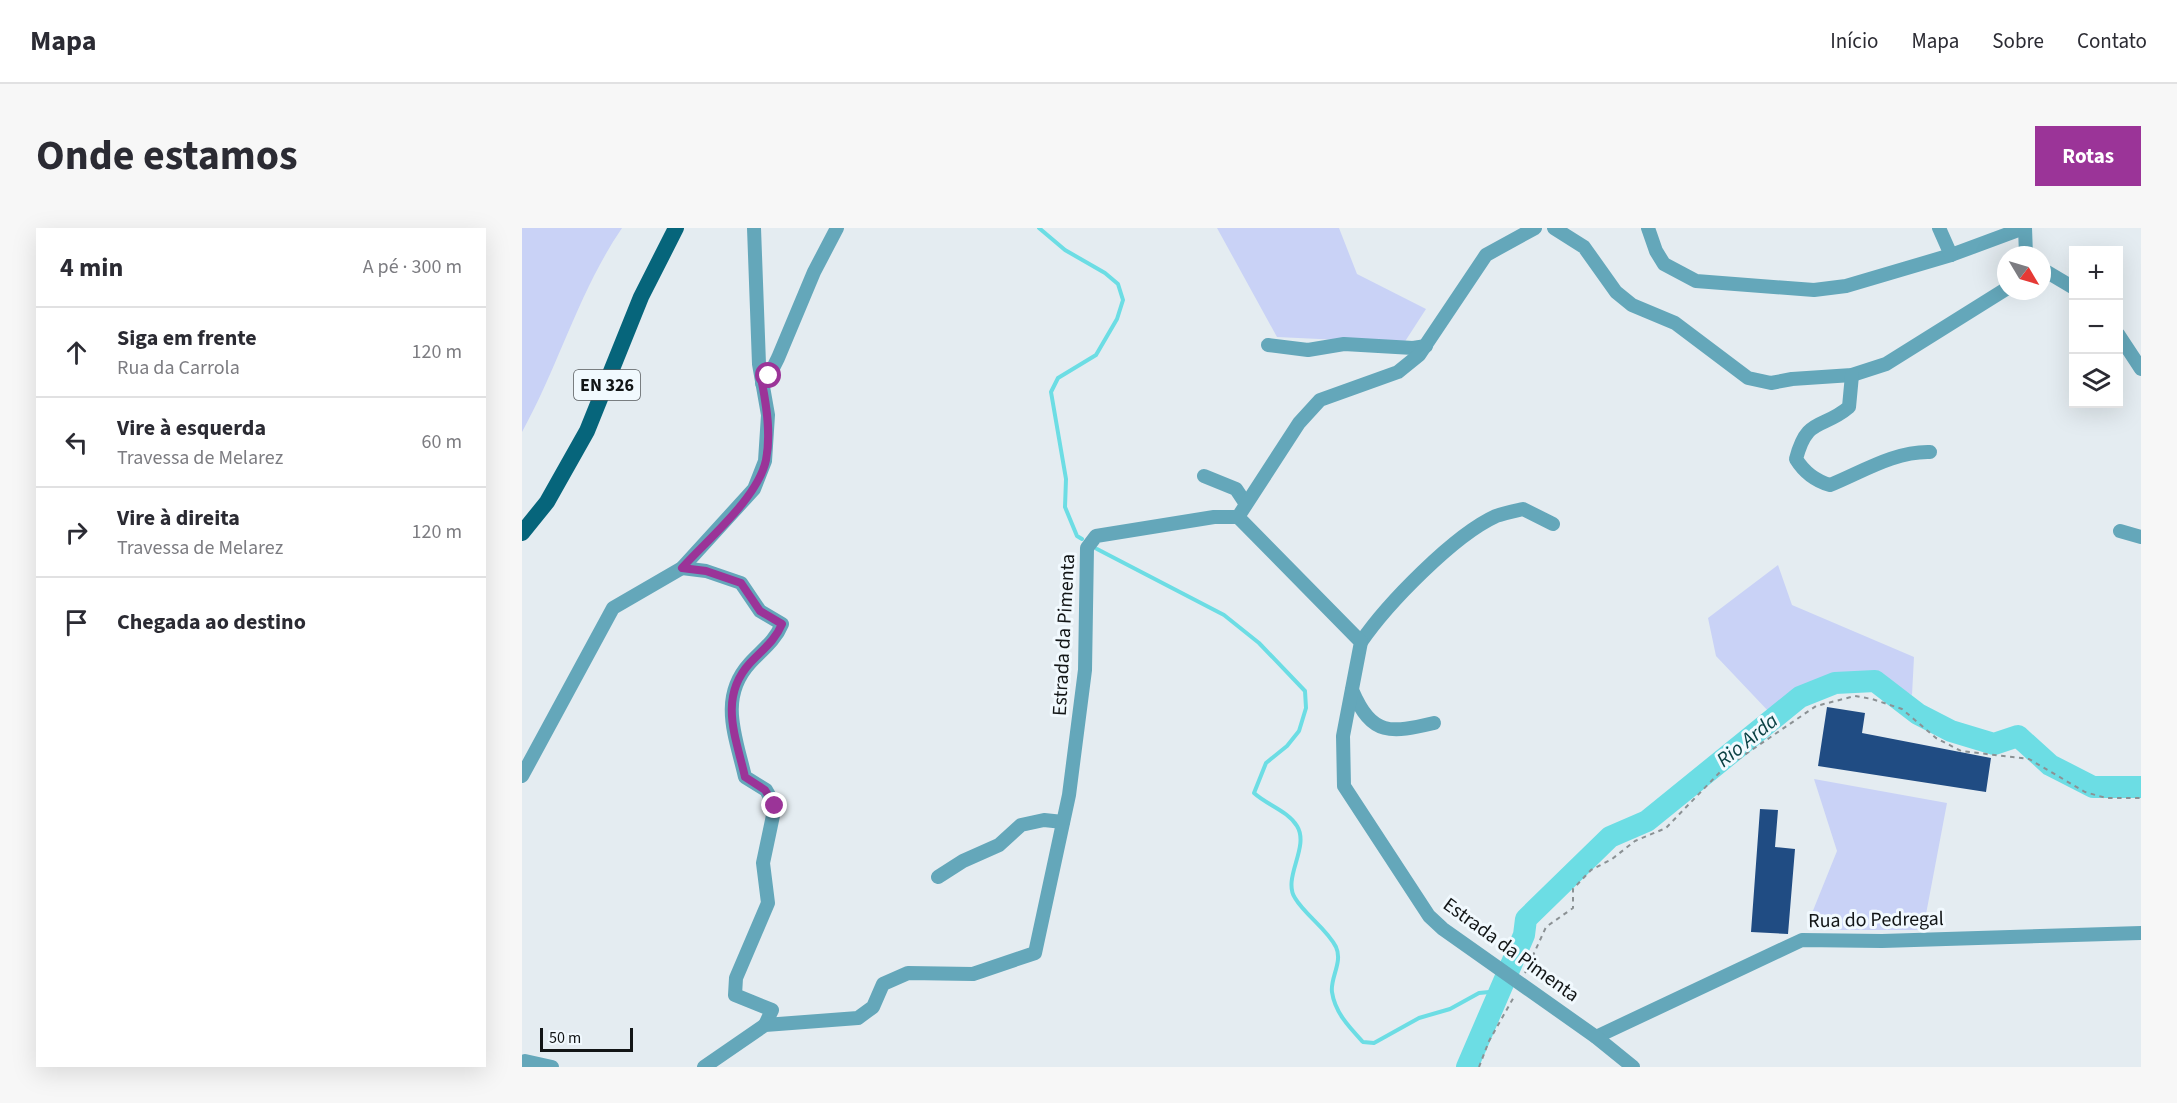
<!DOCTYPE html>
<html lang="pt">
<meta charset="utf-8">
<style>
:root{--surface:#fff;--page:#f7f7f7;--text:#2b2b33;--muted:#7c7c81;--line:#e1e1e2;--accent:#9b3498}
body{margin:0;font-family:"Source Sans 3",sans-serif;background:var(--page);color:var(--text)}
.controls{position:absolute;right:18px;top:18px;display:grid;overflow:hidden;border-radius:0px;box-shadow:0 6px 24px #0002}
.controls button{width:54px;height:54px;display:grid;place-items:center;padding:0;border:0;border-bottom:2px solid var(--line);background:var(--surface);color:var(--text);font:30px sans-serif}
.compass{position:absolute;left:1475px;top:18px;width:54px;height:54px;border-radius:50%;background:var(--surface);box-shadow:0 6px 24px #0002;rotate:128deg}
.scale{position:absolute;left:18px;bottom:15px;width:93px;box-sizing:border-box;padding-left:6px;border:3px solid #121516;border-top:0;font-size:16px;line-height:21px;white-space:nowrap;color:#121516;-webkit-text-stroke:4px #f1f9fe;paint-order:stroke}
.stop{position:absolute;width:18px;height:18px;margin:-14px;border:4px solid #9b3498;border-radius:50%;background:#fff}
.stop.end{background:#9b3498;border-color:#fff;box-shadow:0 2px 6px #0008}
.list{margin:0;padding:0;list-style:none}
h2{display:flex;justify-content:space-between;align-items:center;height:78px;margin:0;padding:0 24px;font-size:26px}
h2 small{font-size:20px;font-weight:400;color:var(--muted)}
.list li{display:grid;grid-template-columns:39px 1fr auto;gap:18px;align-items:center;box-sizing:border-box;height:90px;padding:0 24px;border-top:2px solid var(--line)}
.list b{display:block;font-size:22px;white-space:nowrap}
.list p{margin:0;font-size:20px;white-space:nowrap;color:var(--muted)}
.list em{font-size:20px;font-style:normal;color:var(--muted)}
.icon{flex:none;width:33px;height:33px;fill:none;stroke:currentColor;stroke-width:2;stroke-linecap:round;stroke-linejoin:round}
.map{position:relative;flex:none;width:1619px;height:839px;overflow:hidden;border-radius:0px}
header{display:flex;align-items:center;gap:36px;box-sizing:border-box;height:84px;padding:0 30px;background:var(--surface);border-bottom:2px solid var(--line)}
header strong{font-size:28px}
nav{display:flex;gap:33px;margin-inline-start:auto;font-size:21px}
.intro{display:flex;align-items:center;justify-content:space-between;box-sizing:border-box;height:144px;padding:0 36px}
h1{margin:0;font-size:42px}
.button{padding:15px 27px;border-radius:0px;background:var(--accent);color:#fff;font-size:21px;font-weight:700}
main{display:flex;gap:36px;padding:0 36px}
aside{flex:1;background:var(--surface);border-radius:0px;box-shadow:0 6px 24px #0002}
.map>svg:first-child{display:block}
.green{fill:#c9d2f6}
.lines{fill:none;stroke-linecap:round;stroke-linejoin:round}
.stream{stroke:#6cdde4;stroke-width:4}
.river{stroke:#6cdde4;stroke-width:22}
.building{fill:#204c83}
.path{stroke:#8b9194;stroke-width:2;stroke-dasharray:4.5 4.5;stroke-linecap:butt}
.minor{stroke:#64a7ba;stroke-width:14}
.major{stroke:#06657b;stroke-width:16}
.route{stroke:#9b3498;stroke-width:8}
.labels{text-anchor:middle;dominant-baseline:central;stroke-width:6;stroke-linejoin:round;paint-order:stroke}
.shield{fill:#f1f9fe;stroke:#55595c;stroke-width:1.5}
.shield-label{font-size:18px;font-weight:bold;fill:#121516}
.street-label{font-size:20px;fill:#121516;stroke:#f1f9fe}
.water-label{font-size:21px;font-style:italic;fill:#0b4144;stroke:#f1f9fe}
</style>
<header>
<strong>Mapa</strong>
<nav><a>Início</a><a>Mapa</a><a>Sobre</a><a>Contato</a></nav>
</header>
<div class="intro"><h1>Onde estamos</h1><a class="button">Rotas</a></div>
<main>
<aside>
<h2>4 min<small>A pé · 300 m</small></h2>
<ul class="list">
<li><svg class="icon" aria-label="ahead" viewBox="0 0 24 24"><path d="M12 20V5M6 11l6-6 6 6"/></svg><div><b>Siga em frente</b><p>Rua da Carrola</p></div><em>120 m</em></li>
<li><svg class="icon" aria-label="left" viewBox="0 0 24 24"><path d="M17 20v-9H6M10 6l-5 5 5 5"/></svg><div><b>Vire à esquerda</b><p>Travessa de Melarez</p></div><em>60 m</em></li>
<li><svg class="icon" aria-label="right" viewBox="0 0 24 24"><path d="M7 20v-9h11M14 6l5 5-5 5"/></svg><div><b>Vire à direita</b><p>Travessa de Melarez</p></div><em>120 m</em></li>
<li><svg class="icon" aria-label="arrive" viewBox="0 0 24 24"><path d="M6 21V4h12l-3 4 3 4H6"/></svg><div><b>Chegada ao destino</b></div></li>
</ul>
</aside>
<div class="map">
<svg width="1619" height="839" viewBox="0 0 1619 839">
<rect width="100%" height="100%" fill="#e4ecf1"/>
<g class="green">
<path d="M0,0h100c-43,63 -63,137 -100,204z"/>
<path d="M695,0h122l18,46 69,35 -22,34 -127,-6z"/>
<path d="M1256,337l14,40 122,52 -2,38 -35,-18 -43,1 -37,15 -26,21 -55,-58 -8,-38z"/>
<path d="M1292,551l133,24 -24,127h-103l-12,-7 29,-72z"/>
</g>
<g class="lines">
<g class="stream">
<path d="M517,0l26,22 40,23 13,11 5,16 -6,19 -21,36 -38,23 -7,14 15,87 -1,28 12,29 5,3"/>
<path d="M575,321l127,66 35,28 46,48 1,17 -7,23 -12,15 -21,17 -12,30c13,12 34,18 43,33 13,21 -15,52 -2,72 10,17 32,31 41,49 7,15 -6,31 -4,45 3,21 18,36 31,50l11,1 45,-25 31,-9 29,-16 21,-2"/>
</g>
<path class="river" d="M945,839l57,-132 2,-16 84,-82 37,-16 153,-124 35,-14 40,-2 43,33 33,17 43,13 24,-8 32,29 43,22h48"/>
</g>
<g class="building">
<path d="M1305,479l38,6 -3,20 129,25 -5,34 -168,-26z"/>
<path d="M1238,581l18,1 -3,37 20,2 -7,85 -37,-2z"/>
</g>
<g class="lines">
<g class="path">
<path d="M1003,745l21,-46 27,-19v-19l18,-19 21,-11 23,-18 31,-13 55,-57 95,-65 39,-10 17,3 30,10 34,29 25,13 68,8 56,33 21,6h35"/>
<path d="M957,839l10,-26 26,-46"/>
</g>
<g class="minor">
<path d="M1032,0l30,19 32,45 16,13 43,18 73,55 23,5 21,-4 60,-4 34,-11 120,-75"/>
<path d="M1126,0l8,23 8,13 32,17 118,9 32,-4 105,-31 73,-27"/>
<path d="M1417,0l12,27"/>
<path d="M1503,0l1,27"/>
<path d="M1520,41l32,19"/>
<path d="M1596,106l23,35"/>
<path d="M746,117l40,5 36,-6 69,4 13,-2"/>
<path d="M1330,147l-3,32c-27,23 -42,9 -53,52 8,13 20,22 34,26 32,-13 65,-34 100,-33"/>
<path d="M240,155l7,-7 9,-18 36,-86 23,-44"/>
<path d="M682,248l32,13 10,15"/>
<path d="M716,289l61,-94 21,-23 78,-28 21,-17 67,-100 49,-27"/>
<path d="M1598,303l21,6"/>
<path d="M160,340l24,3 35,12 19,28 22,13c-7,17 -20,26 -32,39 -32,35 -14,74 -5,114l21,13 9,16 -12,57 5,40 -32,75 -1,17 37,15 -7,15"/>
<path d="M839,414c26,-38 93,-107 135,-126 8,-3 18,-5 27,-7l30,15"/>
<path d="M830,462c20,47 39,43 82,33"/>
<path d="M0,548l91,-168 69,-40 72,-79 11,-28 3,-46 -9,-51 -5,-136"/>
<path d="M416,649l25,-16 36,-16 22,-20 23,-5 19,2"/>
<path d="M1074,809l206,-97 80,1 259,-8"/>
<path d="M0,835l3,-2 27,6"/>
<path d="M182,839l61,-42 93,-7 15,-11 10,-23 25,-11 65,1 62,-21 34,-158 16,-125 2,-122 9,-12 118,-19h24l123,125 -18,94 1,50 85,130 14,13 153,108 37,30"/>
</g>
<path class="major" d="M0,305l25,-31 40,-71 54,-134 35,-69"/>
</g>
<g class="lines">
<path class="route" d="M247,148l-7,7c5,25 9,52 4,77 -8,38 -59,80 -84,108l24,3 35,12 19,28 22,13c-7,17 -20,26 -32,39 -32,35 -14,74 -5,114l20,13 10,16"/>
</g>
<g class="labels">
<rect class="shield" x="52" y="142" width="66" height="30" rx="4.5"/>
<g class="shield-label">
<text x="85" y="157">EN 326</text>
</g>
<g class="street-label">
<text transform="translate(542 407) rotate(-87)">Estrada da Pimenta</text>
<text transform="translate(1354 692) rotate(-1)">Rua do Pedregal</text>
<text transform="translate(989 722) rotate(36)">Estrada da Pimenta</text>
</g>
<g class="water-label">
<text transform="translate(1225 512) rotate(-39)">Rio Arda</text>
</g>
</g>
</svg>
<div class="controls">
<button>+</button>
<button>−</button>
<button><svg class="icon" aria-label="layers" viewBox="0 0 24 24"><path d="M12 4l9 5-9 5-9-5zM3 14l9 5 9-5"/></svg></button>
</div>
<svg class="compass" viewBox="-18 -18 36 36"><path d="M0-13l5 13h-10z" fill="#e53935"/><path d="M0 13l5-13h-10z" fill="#7c7c81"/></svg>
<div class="scale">50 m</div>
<div class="stop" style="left:247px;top:148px"></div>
<div class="stop end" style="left:253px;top:578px"></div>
</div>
</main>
